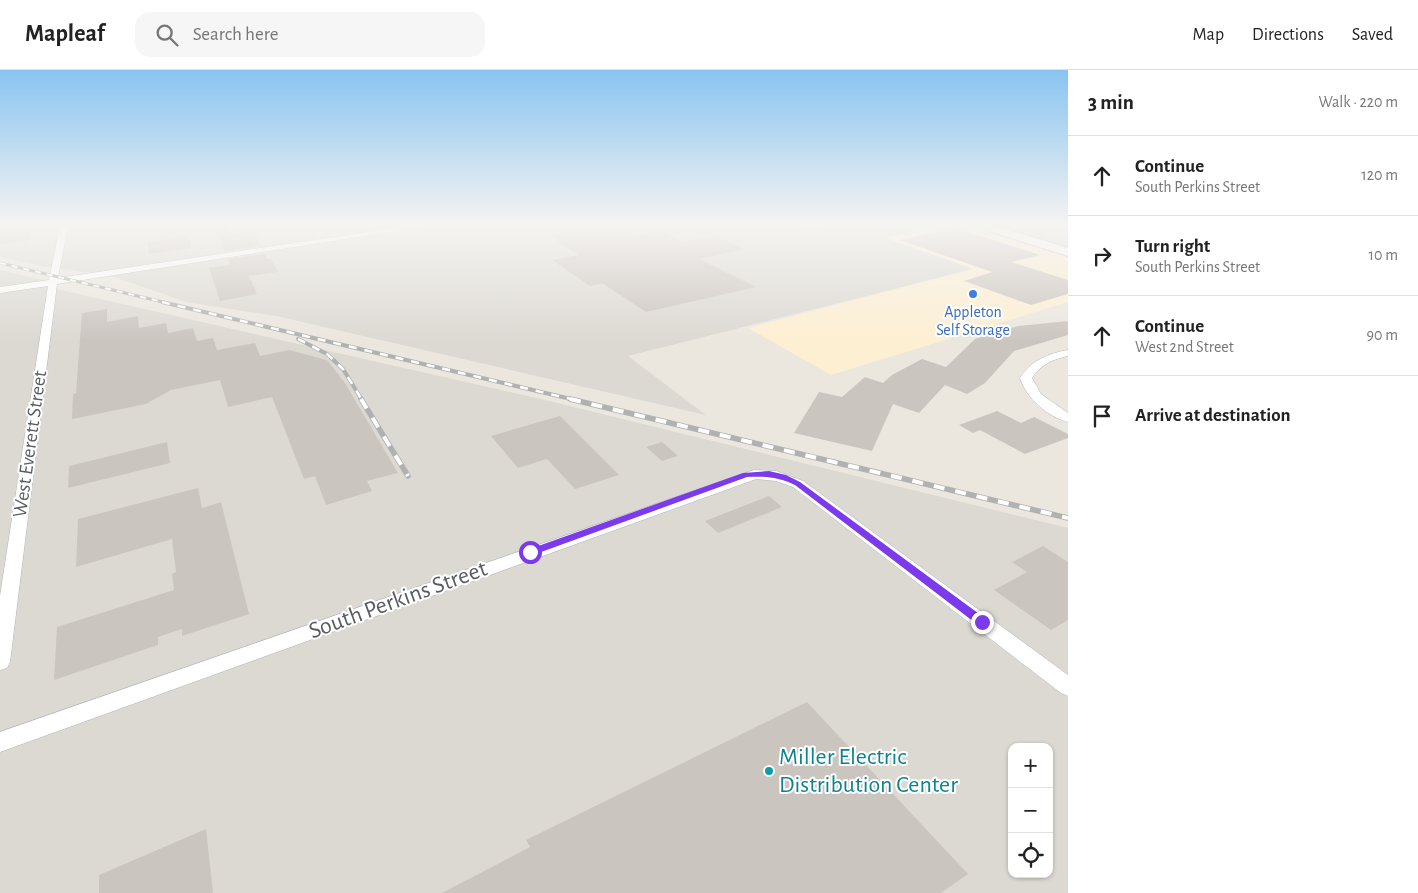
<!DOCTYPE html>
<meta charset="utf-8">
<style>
:root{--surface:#fff;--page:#f6f6f6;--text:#222;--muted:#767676;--line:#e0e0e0}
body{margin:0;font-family:"Alegreya Sans",sans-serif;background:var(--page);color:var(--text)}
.controls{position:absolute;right:15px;bottom:15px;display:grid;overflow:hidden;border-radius:10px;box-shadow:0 1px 4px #0004}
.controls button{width:45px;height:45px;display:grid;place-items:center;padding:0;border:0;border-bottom:1px solid var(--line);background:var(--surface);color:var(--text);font:25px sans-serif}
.stop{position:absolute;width:15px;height:15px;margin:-11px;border:4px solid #7c3aed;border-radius:50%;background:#fff}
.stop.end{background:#7c3aed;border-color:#fff;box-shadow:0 1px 5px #0008}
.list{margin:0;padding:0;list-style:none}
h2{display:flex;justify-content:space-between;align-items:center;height:65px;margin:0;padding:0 20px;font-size:21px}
h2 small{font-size:16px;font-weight:400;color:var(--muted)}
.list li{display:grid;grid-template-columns:32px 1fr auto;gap:15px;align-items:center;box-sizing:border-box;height:80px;padding:0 20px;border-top:1px solid var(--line)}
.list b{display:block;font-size:19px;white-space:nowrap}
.list p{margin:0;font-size:16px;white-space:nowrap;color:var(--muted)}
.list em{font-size:16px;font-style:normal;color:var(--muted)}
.icon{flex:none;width:28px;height:28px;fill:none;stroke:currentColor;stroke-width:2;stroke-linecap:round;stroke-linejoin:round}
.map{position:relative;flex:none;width:1068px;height:823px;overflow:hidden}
header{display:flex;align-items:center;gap:30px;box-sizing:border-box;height:70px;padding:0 25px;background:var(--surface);border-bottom:1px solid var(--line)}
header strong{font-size:24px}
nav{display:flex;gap:28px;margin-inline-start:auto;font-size:18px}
.search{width:350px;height:45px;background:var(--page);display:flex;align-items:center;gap:12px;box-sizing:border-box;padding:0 18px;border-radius:15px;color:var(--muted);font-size:19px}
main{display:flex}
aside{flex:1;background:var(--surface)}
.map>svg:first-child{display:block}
.commercial{fill:#fdefd2}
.industrial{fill:#dcd9d3;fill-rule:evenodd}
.building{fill:#cbc5c0}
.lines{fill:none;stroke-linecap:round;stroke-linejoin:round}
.street-casing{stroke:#b2b6ba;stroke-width:1}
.secondary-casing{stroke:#b3b7bc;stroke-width:2}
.street{fill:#fff;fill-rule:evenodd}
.secondary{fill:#fff;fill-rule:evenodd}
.rail-far2-casing{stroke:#b0b1b1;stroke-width:3}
.rail-far1-casing{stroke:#b0b1b1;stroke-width:4}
.rail-casing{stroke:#b0b1b1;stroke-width:5.5}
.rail-far2{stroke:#fff;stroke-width:2;stroke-dasharray:6;stroke-linecap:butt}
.rail-far1{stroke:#fff;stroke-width:2.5;stroke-dasharray:8;stroke-linecap:butt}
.rail{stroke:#fff;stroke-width:4;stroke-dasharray:11;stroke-linecap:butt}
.route{fill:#7c3aed}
.shop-dot{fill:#3f7fe0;stroke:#fff;stroke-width:2}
.culture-dot{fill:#0f9aa8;stroke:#fff;stroke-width:2}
.labels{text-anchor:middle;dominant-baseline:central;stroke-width:4;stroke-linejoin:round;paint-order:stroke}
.far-shop-label{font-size:16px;fill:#366cbe;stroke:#fff}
.street-label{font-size:20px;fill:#585c60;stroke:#fff}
.near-street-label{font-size:24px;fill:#585c60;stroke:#fff}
.near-culture-label{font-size:24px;fill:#0d838f;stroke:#fff;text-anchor:start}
</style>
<header>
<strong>Mapleaf</strong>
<div class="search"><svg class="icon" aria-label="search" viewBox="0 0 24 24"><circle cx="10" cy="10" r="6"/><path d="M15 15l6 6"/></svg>Search here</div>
<nav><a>Map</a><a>Directions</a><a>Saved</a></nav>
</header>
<main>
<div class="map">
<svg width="1068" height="823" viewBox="0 0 1068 823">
<rect width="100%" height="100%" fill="#ebe7df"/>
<path class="commercial" d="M936,156h40l92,28v48l-237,73 -83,-47 224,-59 -88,-31z"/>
<g class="industrial">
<path d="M0,156h407l-314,47 -46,-6 -47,-10z"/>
<path d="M440,156h361l13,5 11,-2 -5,-3h116l-51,12 88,31 -345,87 78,59 -430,-99 -90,-14 -75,-26z"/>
<path d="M990,156h78v26z"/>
<path d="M0,200l53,12 -1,6 493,112 523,128v365h-1068zM1012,677h37v127h-37z"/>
</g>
<g class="building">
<path d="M0,156h32l-4,15 -28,3z"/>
<path d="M215,156h12l4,9 23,-3 7,14 -36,5z"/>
<path d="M560,156h58l18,10 25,-5 22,11 32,-6 30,13 -46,10 57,28 -110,25 -44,-29 -12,3 -38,-26 27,-5 -20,-12 -2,-2h3l-9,-6 17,-4z"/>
<path d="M956,158l84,27 -29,7 57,18v14l-37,11 -67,-24 28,-9 -92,-32z"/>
<path d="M188,166l3,12 -42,6 -2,-12z"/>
<path d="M265,184l3,5h3l7,13 -29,4 8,18 -37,7 -11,-33 21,-3 -2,-6z"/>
<path d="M107,239v13l31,-6 1,12 27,-5 2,10 25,-5 4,13 16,-3 4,12 38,-7 5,13 29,-6 38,10 18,23 53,90 -31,8 5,10 -46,14 -11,-29 -11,3 -32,-82 -44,10 -8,-27 -49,10 -25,14 -74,15 1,-25 3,-1 6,-80z"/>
<path d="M1068,251v14l-54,16 -29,32 -18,11 -22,-9 -26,28 -26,-9 -21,47 -78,-18 25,-41 23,5 23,-20 18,6 9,-8 30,-16 24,8 29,-28 43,-13z"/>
<path d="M997,341l24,12 13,-6 34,17v4l-43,16 -45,-24 -7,3 -14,-8z"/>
<path d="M560,346l59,59 -44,14 -28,-30 -29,9 -27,-32z"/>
<path d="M167,372l3,21 -102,25 1,-22z"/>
<path d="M662,372l16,14 -16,5 -16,-14z"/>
<path d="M198,418l4,20 19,-6 28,112 -67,22v-7l-24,8v8l-104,35 3,-53 117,-37 -2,-16 4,-2 -4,-33 -96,28 2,-48z"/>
<path d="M769,426l13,11 -64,26 -13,-12z"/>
<path d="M1043,476l25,16v58l-17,10 -57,-40 33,-18 -15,-10z"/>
<path d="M807,632l161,172 -27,19h-499l88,-46 -4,-7z"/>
<path d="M206,759l7,64h-114v-18z"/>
</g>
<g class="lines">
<g class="street-casing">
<g id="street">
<path d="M60,156h8l-10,52 350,-52h22l-373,58 -47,378 -3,6 -7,2v-74l48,-310 -48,7v-6l49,-7z"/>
<path d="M1068,280v6c-15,3 -28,9 -36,22l9,16 27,19v9c-20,-5 -42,-24 -48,-44 12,-18 27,-24 48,-28z"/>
<path d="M754,400l22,1 27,10 265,194v21l-7,-3 -268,-206 -17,-6 -20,-2 -756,273v-20z"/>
</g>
</g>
<g class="secondary-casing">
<path id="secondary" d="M978,156h18l72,22v8l-89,-28z"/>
</g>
<use href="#street" class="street"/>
<use href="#secondary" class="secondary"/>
<g class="rail-far2-casing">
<path id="rail-far2" d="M0,193l167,40"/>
</g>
<g class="rail-far1-casing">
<g id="rail-far1">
<path d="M162,232l413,98"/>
<path d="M298,269l29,15 16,15 19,31"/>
</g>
</g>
<g class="rail-casing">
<g id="rail">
<path d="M361,329l47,77"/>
<path d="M570,329l498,119"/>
</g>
</g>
<use href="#rail-far2" class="rail-far2"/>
<use href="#rail-far1" class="rail-far1"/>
<use href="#rail" class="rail"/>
</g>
<linearGradient id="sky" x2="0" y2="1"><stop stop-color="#89c4f1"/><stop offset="0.57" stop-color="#f6f4f1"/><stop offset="1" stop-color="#f6f4f1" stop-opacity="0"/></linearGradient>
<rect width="1068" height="272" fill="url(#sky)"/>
<path class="route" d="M769,401l17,4 14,7 186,137 1,3 -1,3h-8l-183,-140c-17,-8 -29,-9 -48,-8l-214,78 -3,1 -5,-4 2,-2 216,-77z"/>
<circle class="shop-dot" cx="973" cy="224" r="5"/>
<circle class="culture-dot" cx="769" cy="701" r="5"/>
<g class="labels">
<g class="far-shop-label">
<text x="973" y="242">Appleton<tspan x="973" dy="18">Self Storage</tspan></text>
</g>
<g class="street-label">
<text transform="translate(30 374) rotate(-82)">West Everett Street</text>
</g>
<g class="near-street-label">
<text transform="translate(398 530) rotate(-20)">South Perkins Street</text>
</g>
<g class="near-culture-label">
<text x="779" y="687">Miller Electric<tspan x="779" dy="28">Distribution Center</tspan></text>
</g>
</g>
</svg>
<div class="controls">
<button>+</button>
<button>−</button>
<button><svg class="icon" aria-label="locate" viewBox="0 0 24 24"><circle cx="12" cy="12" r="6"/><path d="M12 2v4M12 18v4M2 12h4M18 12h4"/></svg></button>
</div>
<div class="stop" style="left:530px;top:482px"></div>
<div class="stop end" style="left:982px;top:552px"></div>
</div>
<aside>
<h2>3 min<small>Walk · 220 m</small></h2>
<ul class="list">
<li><svg class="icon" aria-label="ahead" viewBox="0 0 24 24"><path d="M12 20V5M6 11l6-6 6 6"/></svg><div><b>Continue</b><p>South Perkins Street</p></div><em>120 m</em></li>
<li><svg class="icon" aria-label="right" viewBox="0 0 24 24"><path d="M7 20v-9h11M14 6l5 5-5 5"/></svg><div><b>Turn right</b><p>South Perkins Street</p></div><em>10 m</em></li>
<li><svg class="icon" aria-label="ahead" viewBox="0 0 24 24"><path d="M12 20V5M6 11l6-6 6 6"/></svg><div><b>Continue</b><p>West 2nd Street</p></div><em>90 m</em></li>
<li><svg class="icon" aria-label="arrive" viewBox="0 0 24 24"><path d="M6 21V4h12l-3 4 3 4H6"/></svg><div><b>Arrive at destination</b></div></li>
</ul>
</aside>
</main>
